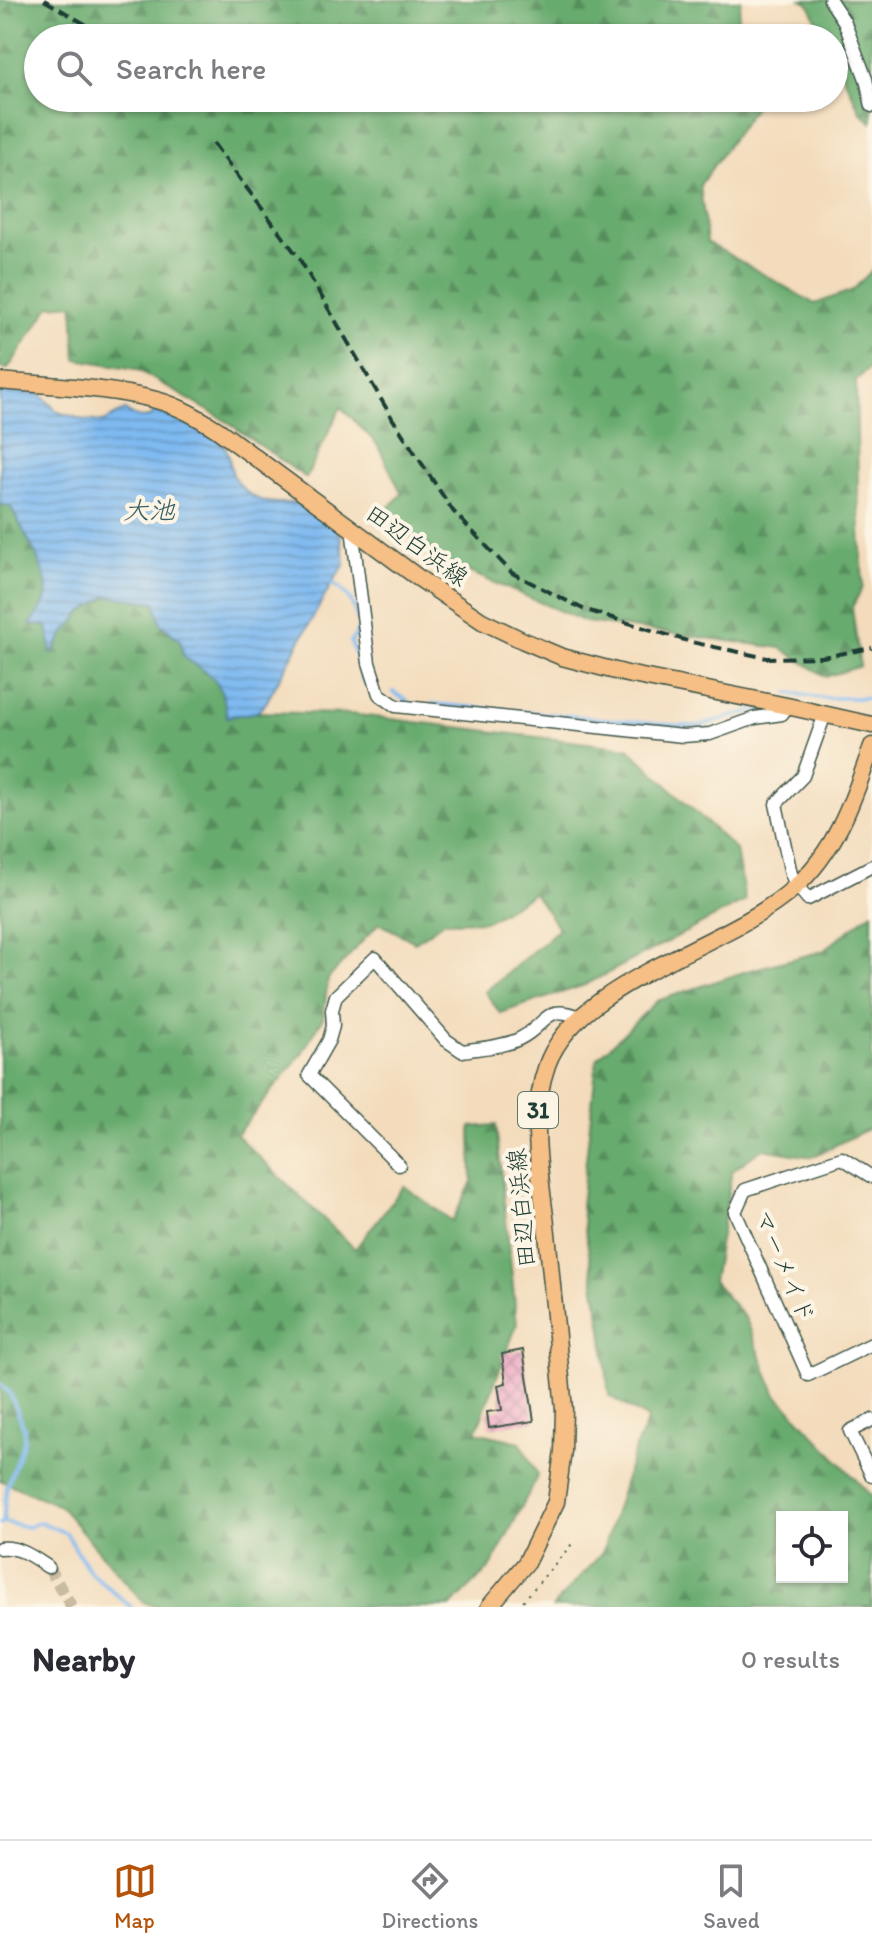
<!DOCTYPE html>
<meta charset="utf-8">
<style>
:root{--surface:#fff;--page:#f7f7f7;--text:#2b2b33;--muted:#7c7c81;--line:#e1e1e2;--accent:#b45309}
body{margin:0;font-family:Itim,"Klee One",sans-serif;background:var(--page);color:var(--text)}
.controls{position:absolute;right:24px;bottom:24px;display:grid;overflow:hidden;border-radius:0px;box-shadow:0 2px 6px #0004}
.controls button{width:72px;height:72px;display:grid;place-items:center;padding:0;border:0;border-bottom:2px solid var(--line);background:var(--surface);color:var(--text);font:40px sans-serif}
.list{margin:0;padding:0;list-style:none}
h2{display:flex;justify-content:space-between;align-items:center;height:104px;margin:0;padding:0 32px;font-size:34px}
h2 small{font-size:26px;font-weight:400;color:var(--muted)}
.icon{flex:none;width:44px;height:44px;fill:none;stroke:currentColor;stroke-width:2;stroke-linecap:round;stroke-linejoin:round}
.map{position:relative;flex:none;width:872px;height:1607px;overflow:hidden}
.search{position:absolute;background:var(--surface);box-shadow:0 2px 6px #0004;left:24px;right:24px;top:24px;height:88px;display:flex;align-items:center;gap:20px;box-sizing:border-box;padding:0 28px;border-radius:44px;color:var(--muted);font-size:30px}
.sheet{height:232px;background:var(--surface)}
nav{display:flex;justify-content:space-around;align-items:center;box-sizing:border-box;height:112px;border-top:2px solid var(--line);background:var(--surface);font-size:22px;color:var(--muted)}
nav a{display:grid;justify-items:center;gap:4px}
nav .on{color:var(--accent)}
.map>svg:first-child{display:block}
.forest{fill:url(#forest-firs);stroke:#447451;stroke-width:2;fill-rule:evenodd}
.water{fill:url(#water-rules);stroke:#4e7b92;stroke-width:2}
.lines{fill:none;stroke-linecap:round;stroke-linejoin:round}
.stream{stroke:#7eb9f0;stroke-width:4}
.building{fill:url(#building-cross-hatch)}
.minor-tunnel{stroke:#c9bba0;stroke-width:12;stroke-dasharray:12 6;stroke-linecap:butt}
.minor-casing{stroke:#3f5548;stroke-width:15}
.major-casing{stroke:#3f5548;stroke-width:19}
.path{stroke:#3f5548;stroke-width:2;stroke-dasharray:2 6;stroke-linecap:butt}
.minor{stroke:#fff;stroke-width:12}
.major{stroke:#f5bf86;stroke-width:16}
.rail{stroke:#1f3d34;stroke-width:4;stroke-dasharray:12 6;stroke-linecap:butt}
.labels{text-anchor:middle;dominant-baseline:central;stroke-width:8;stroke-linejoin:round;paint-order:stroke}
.shield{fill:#fcf5e5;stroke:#617469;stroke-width:2}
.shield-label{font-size:22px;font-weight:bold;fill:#1f3d34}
.street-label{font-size:24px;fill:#1f3d34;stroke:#fcf5e5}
.water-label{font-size:26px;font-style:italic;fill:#375c63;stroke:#fcf5e5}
</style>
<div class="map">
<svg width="872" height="1607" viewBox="0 0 872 1607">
<defs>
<pattern id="forest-firs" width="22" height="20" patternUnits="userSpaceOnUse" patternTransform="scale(2)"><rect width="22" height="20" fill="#68ab6e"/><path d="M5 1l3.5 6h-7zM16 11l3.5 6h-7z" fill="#558c5b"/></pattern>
<pattern id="water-rules" width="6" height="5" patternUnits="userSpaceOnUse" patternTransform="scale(2)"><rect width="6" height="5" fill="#7eb9f0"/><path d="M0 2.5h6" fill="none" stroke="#6798c3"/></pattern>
<pattern id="building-cross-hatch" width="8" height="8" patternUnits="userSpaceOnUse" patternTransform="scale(2)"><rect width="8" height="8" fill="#eea7c5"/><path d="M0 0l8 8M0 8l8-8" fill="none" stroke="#c089a1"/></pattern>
</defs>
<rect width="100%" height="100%" fill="#fcf5e5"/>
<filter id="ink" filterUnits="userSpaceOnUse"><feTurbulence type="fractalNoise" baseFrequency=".0125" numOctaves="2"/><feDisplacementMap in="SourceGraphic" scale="16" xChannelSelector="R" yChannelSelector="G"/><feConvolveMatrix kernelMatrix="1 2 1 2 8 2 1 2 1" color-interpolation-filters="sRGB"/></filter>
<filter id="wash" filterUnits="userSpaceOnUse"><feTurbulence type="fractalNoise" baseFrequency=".006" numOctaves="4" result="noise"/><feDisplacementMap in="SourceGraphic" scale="32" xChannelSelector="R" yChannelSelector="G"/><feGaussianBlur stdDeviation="1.8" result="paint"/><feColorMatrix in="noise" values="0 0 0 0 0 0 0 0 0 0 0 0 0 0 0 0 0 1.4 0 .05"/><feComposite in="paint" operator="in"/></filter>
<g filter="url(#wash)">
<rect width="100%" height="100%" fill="#f3dbbb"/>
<g class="forest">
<path d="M0,0h741l-6,38h-697v60h723l-61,87 7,57 108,62 38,-14 19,-20v96l-16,14 2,109 5,98 -11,20 8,59 -34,11 -45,-29 -195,-26 -157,-67 -43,-45 16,-16 -25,-50 -36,-37 -35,71 -80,-57 -90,-52 -60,-10 -3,-55 -23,2 -42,63 -8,-1z"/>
<path d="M802,0h70v123l-11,-10 -27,-56v-19h-9l-16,-34z"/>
<path d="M0,504l11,3c9,19 37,62 36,82 0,13 -9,26 -16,35l16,2 6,27 10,-18 18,-22 27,-17 47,6 6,22 19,16 4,17c30,20 38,23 44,60l29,-5 93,2 278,34 108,102 9,51 -160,84 -85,28 -15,-21 74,-63 -25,-36 -47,28 -44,1 -28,20 -36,-19 -51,56 -5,39 -22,37 -65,80 119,114 49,-63 48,35 20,-39 -1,-55 25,-2 21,199 -41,108 44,10 18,33 -47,92 -41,40h-292l-15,-5 -83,-96 -60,-26z"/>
<path d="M872,912v215l-60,30 -50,-8 -30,22 -19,110 33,38 29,74 97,104v110h-319l49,-54 33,-104 13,-30 -39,-23 -7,-67 -21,-123 16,-147 60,-58 93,-31 73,-19zM842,1517v60h-60v-60z"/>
</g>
<path class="water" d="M33,387l25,25 26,8 20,2 21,-12c9,7 17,10 27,6l3,-10c19,8 50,21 65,35 11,9 8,22 13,34 0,1 6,9 7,10 16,21 38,19 62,17l38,31 5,31 -13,19 -66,120 -9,9 -30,5c-5,-37 -13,-40 -43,-60l-4,-17 -19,-16 -6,-22 -48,-6 -26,17 -18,22 -11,19 -5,-28 -17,-2c8,-9 17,-21 17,-34 1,-20 -27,-64 -36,-83l-11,-3v-115z"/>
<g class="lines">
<g class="stream">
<path d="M332,583c21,14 21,21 28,44l-9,15 12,38 6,3"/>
<path d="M393,692l14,9"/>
<path d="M789,693l32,5h51"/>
<path d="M432,704l249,22h18l53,-15h12"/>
<path d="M0,1384l10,9 14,35v13l-17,45 -4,36"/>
<path d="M0,1524l3,-2 25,5 12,-5 26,11 23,38 42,36"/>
</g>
</g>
<g id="blocks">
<path class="building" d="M523,1350l11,71 -45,7 -2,-16 15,-2 -4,-25 8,-2 -4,-29z"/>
</g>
</g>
<g filter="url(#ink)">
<use href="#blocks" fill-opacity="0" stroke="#3f5548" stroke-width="2"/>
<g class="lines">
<path class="minor-tunnel" d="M48,1567l24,40"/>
<g class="minor-casing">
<g id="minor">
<path d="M830,0l14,21 22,58 6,27"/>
<path d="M352,528l17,135 10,31 17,12 287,30 27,-2 45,-16 27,-4 5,-8"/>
<path d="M825,714l-22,62 -27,28 15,70 6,12 11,13 64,-33"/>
<path d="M399,1165l-90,-90 20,-35 4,-14 -1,-16 4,-14 39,-38 71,82 16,11c18,-3 41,-4 57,-12 29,-14 24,-36 61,-22"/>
<path d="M872,1177l-30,-19 -97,32 -10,22 73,163 64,-31"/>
<path d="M872,1420l-22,11 22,45"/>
<path d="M0,1548c19,-2 33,9 48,19"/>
</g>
</g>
<g class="major-casing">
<g id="major">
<path d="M0,381c52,5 106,6 156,19 23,6 43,18 62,30l202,149 62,42 42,20 38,16 65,17 160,32 85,19"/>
<path d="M489,1607l37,-44 30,-61 7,-51 1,-42c-6,-59 -11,-117 -17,-176 -6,-54 -19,-115 0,-168 31,-86 181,-117 247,-177 43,-38 60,-90 78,-142"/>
</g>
</g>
<path class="path" d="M518,1607l54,-63"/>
<use href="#minor" class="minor"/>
<use href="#major" class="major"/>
<g class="rail">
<path d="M44,0l53,31"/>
<path d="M213,143l86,115 93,160 61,93 59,62 71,36 108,33 76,16 55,-1 50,-9"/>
</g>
</g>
</g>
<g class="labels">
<rect class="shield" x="518" y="1092" width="40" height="36" rx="6"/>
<g class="shield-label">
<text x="538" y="1110">31</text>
</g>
<g class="street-label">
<text transform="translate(417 545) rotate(36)">田辺白浜線</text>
<text transform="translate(521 1208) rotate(-95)">田辺白浜線</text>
<text transform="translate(785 1266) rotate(67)">マーメイド</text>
</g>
<g class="water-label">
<text x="149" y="510">大池</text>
</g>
</g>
</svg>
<div class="controls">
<button><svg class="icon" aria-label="locate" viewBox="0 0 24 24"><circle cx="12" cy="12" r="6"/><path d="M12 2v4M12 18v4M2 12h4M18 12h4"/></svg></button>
</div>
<div class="search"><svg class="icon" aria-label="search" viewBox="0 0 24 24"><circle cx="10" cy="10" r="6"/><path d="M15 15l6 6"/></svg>Search here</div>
</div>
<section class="sheet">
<h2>Nearby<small>0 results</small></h2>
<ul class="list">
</ul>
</section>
<nav>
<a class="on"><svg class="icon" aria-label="map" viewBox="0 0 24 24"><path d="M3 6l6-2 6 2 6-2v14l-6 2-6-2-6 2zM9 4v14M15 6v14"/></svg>Map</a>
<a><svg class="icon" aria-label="directions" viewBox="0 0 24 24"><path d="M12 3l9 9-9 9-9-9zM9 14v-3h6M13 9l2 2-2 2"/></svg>Directions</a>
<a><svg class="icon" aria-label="saved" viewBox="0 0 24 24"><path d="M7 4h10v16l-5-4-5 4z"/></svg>Saved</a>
</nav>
